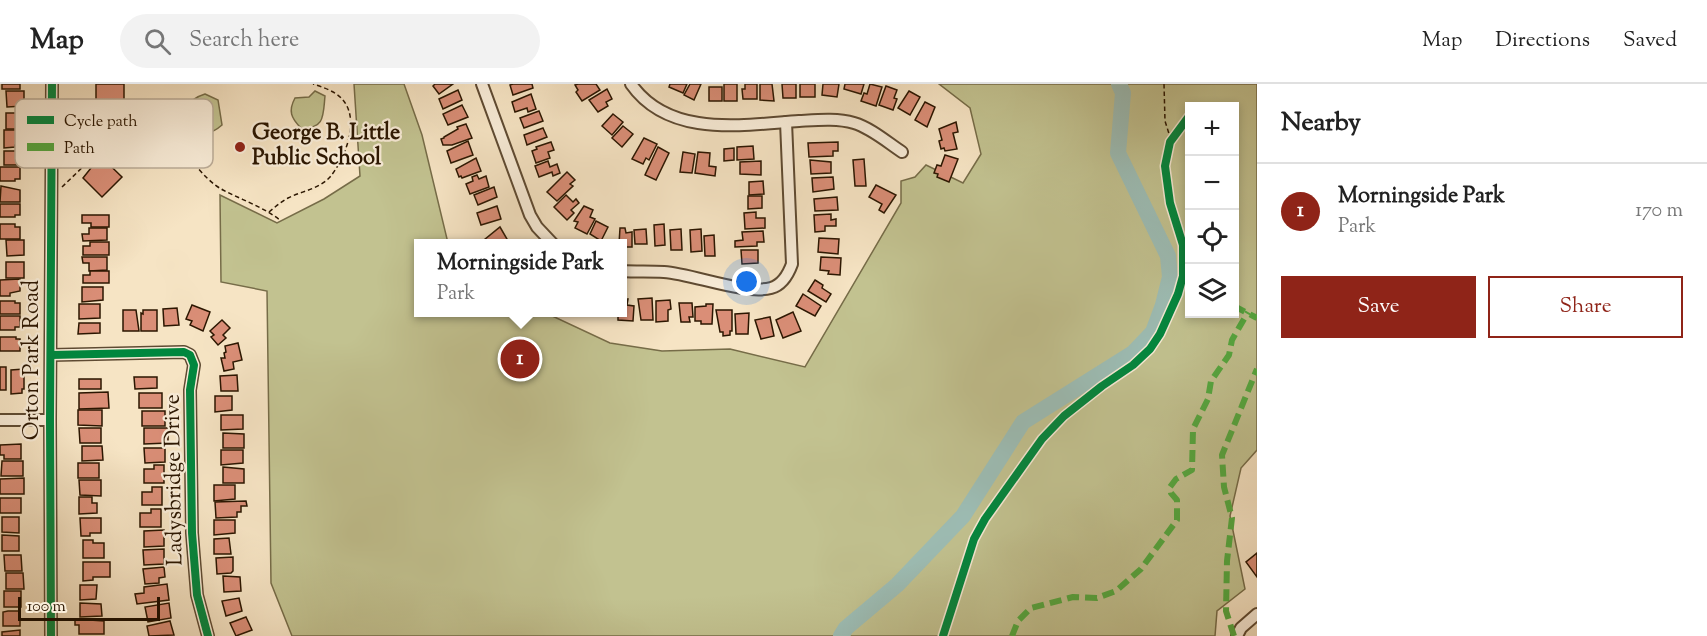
<!DOCTYPE html>
<meta charset="utf-8">
<style>
:root{--surface:#fff;--page:#f2f2f2;--text:#222;--muted:#767676;--line:#e0e0e0;--accent:#8f2418}
body{margin:0;font-family:"Sorts Mill Goudy",serif;background:var(--page);color:var(--text)}
.controls{position:absolute;right:18px;top:18px;display:grid;overflow:hidden;border-radius:0px;box-shadow:0 3px 9px #0003}
.controls button{width:54px;height:54px;display:grid;place-items:center;padding:0;border:0;border-bottom:2px solid var(--line);background:var(--surface);color:var(--text);font:30px sans-serif}
.scale{position:absolute;left:18px;bottom:15px;width:142px;box-sizing:border-box;padding-left:6px;border:3px solid #2b1601;border-top:0;font-size:16px;line-height:21px;white-space:nowrap;color:#2b1601;-webkit-text-stroke:4px #f9edd9;paint-order:stroke}
.you{position:absolute;left:747px;top:198px;width:21px;height:21px;margin:-15px;border:4px solid #fff;border-radius:50%;background:#1a73e8;box-shadow:0 0 0 9px #1a73e833}
.badge{display:grid;place-items:center;width:39px;height:39px;border-radius:50%;background:var(--accent);color:#fff;font-size:20px;font-weight:700}
.pin{position:absolute;translate:-50% -50%;border:3px solid #fff;box-shadow:0 2px 6px #0006}
.popup{position:absolute;left:414px;top:155px;width:213px;height:78px;box-sizing:border-box;display:grid;place-content:center;border-radius:0px;background:var(--surface);filter:drop-shadow(0 2px 4px #0005);font-size:20px;white-space:nowrap;color:var(--muted)}
.popup b{font-size:22px;color:var(--text)}
.popup::after{content:'';position:absolute;left:50%;top:100%;margin-left:-12px;border:12px solid transparent;border-top-color:var(--surface)}
.list{margin:0;padding:0;list-style:none}
h2{display:flex;justify-content:space-between;align-items:center;height:78px;margin:0;padding:0 24px;font-size:26px}
h2 small{font-size:20px;font-weight:400;color:var(--muted)}
.list li{display:grid;grid-template-columns:39px 1fr auto;gap:18px;align-items:center;box-sizing:border-box;height:96px;padding:0 24px;border-top:2px solid var(--line)}
.list b{display:block;font-size:22px;white-space:nowrap}
.list p{margin:0;font-size:20px;white-space:nowrap;color:var(--muted)}
.list em{font-size:20px;font-style:normal;color:var(--muted)}
.actions{display:flex;gap:12px;padding:18px 24px}
.actions a{flex:1;padding:14px 0;border:2px solid var(--accent);border-radius:0px;text-align:center;font-size:21px;color:var(--accent)}
.actions .main{background:var(--accent);color:#fff}
.icon{flex:none;width:33px;height:33px;fill:none;stroke:currentColor;stroke-width:2;stroke-linecap:round;stroke-linejoin:round}
.map{position:relative;flex:none;width:1257px;height:552px;overflow:hidden}
header{display:flex;align-items:center;gap:36px;box-sizing:border-box;height:84px;padding:0 30px;background:var(--surface);border-bottom:2px solid var(--line)}
header strong{font-size:28px}
nav{display:flex;gap:33px;margin-inline-start:auto;font-size:21px}
.search{width:420px;height:54px;background:var(--page);display:flex;align-items:center;gap:15px;box-sizing:border-box;padding:0 21px;border-radius:33px;color:var(--muted);font-size:22px}
main{display:flex}
aside{flex:1;background:var(--surface)}
.map>svg:first-child{display:block}
.green{fill:#c2c290;stroke:#766c48;stroke-width:1.5;fill-rule:evenodd}
.lines{fill:none;stroke-linecap:round;stroke-linejoin:round}
.river{stroke:#9dbeb6;stroke-width:16}
.building{fill:#da8e77;stroke:#2b1601;stroke-width:1.5}
.minor-casing{stroke:#5e4a32;stroke-width:14}
.path{stroke:#2b1601;stroke-width:1.5;stroke-dasharray:4.5 3;stroke-linecap:butt}
.minor{stroke:#f9edd9;stroke-width:10}
.quiet{stroke:#54a940;stroke-width:6;stroke-dasharray:12 6;stroke-linecap:butt}
.cycleway-casing{stroke:#f9edd9;stroke-width:11}
.cycleway{stroke:#00873e;stroke-width:8}
.poi-dot{fill:#8f2418;stroke:#f9edd9;stroke-width:2}
.labels{text-anchor:middle;dominant-baseline:central;stroke-width:4.5;stroke-linejoin:round;paint-order:stroke}
.poi-label{font-size:22px;font-weight:bold;fill:#2b1601;stroke:#f9edd9;text-anchor:start}
.street-label{font-size:22px;fill:#2b1601;stroke:#f9edd9}
.key{fill:#f9edd9;stroke:#bbac98;stroke-width:1.5}
.key-label{font-size:16px;fill:#2b1601}
</style>
<header>
<strong>Map</strong>
<div class="search"><svg class="icon" aria-label="search" viewBox="0 0 24 24"><circle cx="10" cy="10" r="6"/><path d="M15 15l6 6"/></svg>Search here</div>
<nav><a>Map</a><a>Directions</a><a>Saved</a></nav>
</header>
<main>
<div class="map">
<svg width="1257" height="552" viewBox="0 0 1257 552">
<rect width="100%" height="100%" fill="#f6e4c4"/>
<filter id="stains"><feTurbulence type="fractalNoise" baseFrequency=".00333" numOctaves="4"/><feColorMatrix values="0 0 0 0 .2 0 0 0 0 .09 0 0 0 0 .02 0 0 0 .5 -.17"/></filter>
<radialGradient id="worn" r=".72"><stop offset=".6" stop-color="#630" stop-opacity="0"/><stop offset="1" stop-color="#630" stop-opacity=".3"/></radialGradient>
<g class="green">
<path d="M354,0h50l18,51 26,108 -30,1v68l128,1 64,30 52,8 68,-2 75,18 96,-164v-22l14,-4 11,-12 37,18 18,-29 -11,-46 -31,-24h318v366l-16,18 -11,48 15,73 -28,22 -2,25h-923l-21,-53 -4,-292 -46,-9 -1,-87 57,28 47,-24 36,-23zM1190,22h44v208h-44z"/>
<path d="M315,7l10,5c-2,20 0,33 -24,32 -10,-10 -13,-17 -6,-30l14,-1z"/>
<path d="M205,10l13,6 4,25c-10,9 -25,13 -38,11 -4,-20 1,-36 21,-42z"/>
</g>
<g class="lines">
<path class="river" d="M841,552l5,-8 51,-43 66,-69 60,-94 110,-69 20,-21 10,-27 7,-28 -2,-21 -50,-103 5,-60 -4,-9"/>
</g>
<g class="building">
<rect x="2" y="0" width="18" height="5"/>
<path d="M96,0h28v24l3,-1 10,3 2,-5 21,10 -3,7 9,3 -12,25 -62,-29 6,-13h-2z"/>
<path d="M435,0h18l-14,10 -6,-8z"/>
<path d="M513,0h19l1,4 -20,7 -3,-10z"/>
<path d="M578,0h18l4,6 -18,11 -6,-9 2,-2 -3,-5z"/>
<path d="M670,0h17l-4,9 -14,-6z"/>
<path d="M690,0h11l-7,16 -10,-5z"/>
<rect x="724" y="0" width="13" height="17"/>
<path d="M745,0h12v15h-14l-1,-10h3z"/>
<path d="M760,0h12l2,17 -14,-1z"/>
<path d="M782,0h14v14h-13z"/>
<rect x="800" y="0" width="15" height="13"/>
<path d="M823,0h16l-2,13 -15,-2z"/>
<path d="M845,0h19l-3,10 -17,-5z"/>
<path d="M870,0l12,3 -6,19 -15,-5 3,-8 3,1z"/>
<path d="M886,2l11,4 -3,8 3,1 -4,11 -14,-5z"/>
<rect x="709" y="3" width="13" height="14"/>
<path d="M607,5l5,10 -6,3 2,4 -10,6 -9,-12z"/>
<path d="M458,6l4,10 -19,9 -4,-10z"/>
<path d="M6,7h18v15l-17,1z"/>
<path d="M909,7l11,6 -10,18 -12,-7z"/>
<path d="M531,10l5,15 -8,3 -1,-4 -12,4 -3,-10z"/>
<path d="M925,18l10,5 -8,20 -12,-7z"/>
<path d="M462,21l6,12 -20,8 -5,-11z"/>
<path d="M539,27l4,10 -19,7 -4,-10z"/>
<rect x="6" y="29" width="18" height="16"/>
<path d="M613,30l10,8 -11,13 -10,-9z"/>
<path d="M956,38l2,10 -5,1 4,16 -12,2 -1,-3 -3,1 -2,-8 3,-1 -3,-11z"/>
<path d="M466,40l6,14 -20,7h-9l-2,-6 3,-1v-1l14,-8 -1,-2z"/>
<path d="M623,42l10,8 -11,13 -10,-9z"/>
<path d="M543,44l4,9 -20,8 -3,-10z"/>
<path d="M4,46h20v12l-9,3v2l-11,1z"/>
<path d="M644,54l13,6 -8,16 -3,-2 -3,6 -11,-5z"/>
<path d="M468,57l5,14 -22,8 -4,-12z"/>
<path d="M551,58l3,8 -6,2 2,6 -14,5 -4,-12 5,-2 -1,-2z"/>
<path d="M838,58v9h-5v5l-24,1 -1,-14z"/>
<path d="M753,62l1,13 -17,1v-13z"/>
<path d="M91,63l31,30 -20,20 -19,-19 8,-10z"/>
<path d="M658,63l11,6 -13,27 -11,-5z"/>
<path d="M734,64v12l-10,1v-12z"/>
<path d="M4,67h16v3h4v11h-20z"/>
<path d="M683,68l12,2 -3,19 -12,-1z"/>
<path d="M698,68l12,1 -1,13 7,1 -1,9 -20,-3z"/>
<path d="M945,71l13,4 -9,23 -12,-5 1,-3 -4,-1 3,-8 4,1z"/>
<path d="M476,74l5,13 -19,7 -1,-2 -2,1 -3,-8z"/>
<path d="M864,75l2,27h-11l-2,-26z"/>
<path d="M810,76l21,2v11l-20,1z"/>
<path d="M548,77l2,6 7,-3 3,9 -7,3 -1,-4 -13,5 -4,-11z"/>
<path d="M761,77v14l-21,-1v-12z"/>
<path d="M0,83h20v12h-5v2h-15z"/>
<path d="M567,88l8,8 -5,4 3,2 -16,15 -10,-9z"/>
<path d="M477,91l2,4 7,-3 3,11 -19,7 -4,-10 7,-3 -1,-4z"/>
<path d="M833,93l1,12 -21,3 -1,-14z"/>
<path d="M763,97l1,13 -15,1v-13z"/>
<path d="M876,101l20,10 -12,18 -5,-3 3,-6 -13,-7z"/>
<path d="M1,102l19,4v12h-20z"/>
<path d="M494,103l3,10 -19,8 -4,-10z"/>
<path d="M566,111l7,7 3,-3 3,4 -8,7 3,3 -7,7 -13,-13z"/>
<path d="M748,112h14v12l-14,1z"/>
<path d="M837,113l1,13 -23,1 -1,-12z"/>
<path d="M0,120h20v11h-5v2h-15z"/>
<path d="M497,122l4,13 -20,6 -4,-12z"/>
<path d="M584,122l9,4 -3,7 5,2 -8,15 -12,-6 3,-6 -4,-1z"/>
<path d="M756,128v6h9v10l-20,1 -1,-16z"/>
<path d="M831,130v6l5,-1v7h-11v5l-10,1 -1,-17z"/>
<path d="M82,131h27v12h-18v-4h-9z"/>
<path d="M596,137l12,6 -7,14 -11,-7z"/>
<path d="M0,140h15v3h5v12h-20z"/>
<path d="M664,140l1,21 -10,1 -1,-21z"/>
<path d="M500,143l7,12 -7,5h-14l-2,-4z"/>
<path d="M89,144h18v12l-24,1 -1,-7h7z"/>
<path d="M620,144h5l1,5 6,-1v15h-10v-3h-3z"/>
<path d="M646,145l1,15h-12l-1,-14z"/>
<path d="M681,145l1,21h-11l-1,-20z"/>
<path d="M701,145l1,22 -11,1 -1,-22z"/>
<path d="M763,147l1,11h-7v4l-22,1v-6l8,-1 -1,-8z"/>
<path d="M714,151l1,21h-10l-1,-20z"/>
<path d="M819,154l20,1 -1,15 -20,-2z"/>
<path d="M6,156h18v15l-17,1z"/>
<path d="M90,158h19v13h-26v-9h7z"/>
<path d="M741,166h17v13l-16,1z"/>
<path d="M82,173h25v13l-18,1v-8h-6z"/>
<path d="M821,173l20,1 -1,17 -12,-1 1,-3 -9,-1z"/>
<rect x="6" y="178" width="18" height="16"/>
<path d="M90,187h19v12h-26v-8h7z"/>
<path d="M20,195v12l-10,2v3h-10v-16z"/>
<path d="M815,196l8,5 -1,3 9,6 -5,8 -18,-11z"/>
<path d="M82,203h21v13l-21,2z"/>
<path d="M803,210l18,12 -6,10 -19,-10z"/>
<path d="M652,214l1,22h-12l-3,-21z"/>
<path d="M622,215h6l-1,6 7,1 -1,15 -15,-1v-4l-5,-1 1,-3h8z"/>
<path d="M670,216l1,9 -3,1v11l-12,1v-21z"/>
<path d="M0,217h15v2h5v11h-20z"/>
<path d="M679,219h13l1,14h-4l1,5h-9z"/>
<path d="M79,220h21v14l-21,1z"/>
<path d="M706,220h7l-1,20h-11v-3h-6v-14l11,-1z"/>
<path d="M192,221l18,7 -7,19 -13,-6 2,-4 -6,-2z"/>
<path d="M177,224l2,17 -15,1 -1,-17z"/>
<path d="M123,226h13l3,21h-16z"/>
<path d="M143,226h14v21h-16v-18l2,1z"/>
<path d="M716,226h16v21h-2v4l-7,1v-4h-3z"/>
<path d="M793,228l8,19 -18,7 -7,-18z"/>
<path d="M749,229l-1,21h-12l-1,-20z"/>
<path d="M0,232h20v11h-5v3h-15z"/>
<path d="M770,233l4,19 -13,3 -6,-19z"/>
<path d="M222,236l8,8 -7,7 3,3 -8,7 -7,-8 3,-2 -4,-4z"/>
<path d="M79,239h21v10l-22,1z"/>
<path d="M0,253h16v2h4v12h-20z"/>
<path d="M238,259l4,17 -9,2 1,7 -10,2 -3,-13h4l-1,-5 2,-1 -1,-6z"/>
<rect x="0" y="283" width="6" height="23"/>
<path d="M24,285v20h-2v4l-11,1v-24z"/>
<path d="M237,291l1,16h-17l-1,-15z"/>
<path d="M134,293h23v11l-22,1z"/>
<rect x="79" y="295" width="22" height="10"/>
<path d="M108,308l1,16 -30,1v-16z"/>
<rect x="139" y="309" width="23" height="15"/>
<path d="M215,312h17v14l-17,2z"/>
<path d="M78,326h24v16l-24,-1z"/>
<rect x="142" y="327" width="23" height="15"/>
<path d="M221,331h22v14l-22,1z"/>
<path d="M79,344h22v15h-21z"/>
<path d="M144,344h24v15l-24,1z"/>
<path d="M223,349l21,1v14h-21z"/>
<path d="M21,360v15h-17v-4h-4v-10z"/>
<path d="M82,362h20l1,14 -21,1z"/>
<path d="M144,364h21v14l-20,1z"/>
<path d="M221,366h22v13l-22,2z"/>
<path d="M2,377h21v15h-22z"/>
<rect x="78" y="379" width="21" height="15"/>
<path d="M154,381h10v18h-20v-14h10z"/>
<path d="M223,383l21,2v14h-21z"/>
<path d="M24,394v16h-24v-15z"/>
<path d="M79,396h22v16l-21,-1z"/>
<path d="M214,401h21v14l-21,2z"/>
<path d="M152,403h10v18h-20v-13h10z"/>
<path d="M79,413h13v6h5v10l-18,1z"/>
<rect x="0" y="414" width="21" height="15"/>
<path d="M246,417l1,5h-6v6h-4v5l-21,1 -1,-16z"/>
<path d="M151,425h10v18h-21v-14h11z"/>
<path d="M2,433h17v16l-17,-1z"/>
<path d="M80,434h21v15h-11v3h-9z"/>
<path d="M214,436h21v13l-21,2z"/>
<path d="M164,446v16l-20,1v-16z"/>
<path d="M2,451l17,1v15h-17z"/>
<path d="M229,454l2,16h-17v-15z"/>
<path d="M83,456h10v3h11v15h-21z"/>
<path d="M164,465v15l-20,1 -1,-15z"/>
<path d="M1257,469v24l-11,-15z"/>
<path d="M4,471h17l1,16h-17z"/>
<path d="M233,473v14l-2,2 -14,1 -1,-16z"/>
<path d="M83,478h27v15h-17v3l-10,1z"/>
<path d="M164,483l1,10 -6,1v5l-14,1 -2,-15z"/>
<path d="M6,489h17l1,16h-18z"/>
<path d="M223,492l17,1 1,14 -17,1z"/>
<path d="M167,500l2,16 -32,4 -2,-10 9,-1v-6z"/>
<path d="M80,501h17l-1,14 -16,1z"/>
<rect x="4" y="507" width="17" height="16"/>
<path d="M239,514l3,13 -16,5 -4,-15z"/>
<path d="M80,519l21,1 1,12 -22,1z"/>
<path d="M169,519l2,15 -23,4 -3,-15z"/>
<path d="M8,527h12v15h-17v-14z"/>
<path d="M246,533l6,13 -16,6 -6,-13z"/>
<path d="M75,535l29,2v13h-25v-9h-4z"/>
<path d="M170,537l4,14 -25,1 -2,-10z"/>
<path d="M20,546v6h-18v-4z"/>
</g>
<g class="lines">
<g class="minor-casing">
<g id="minor">
<path d="M482,0l48,131 7,12 16,17"/>
<path d="M631,0c38,54 111,41 168,37 18,-1 38,-3 55,2 17,5 33,19 48,29"/>
<path d="M622,187c14,1 28,0 42,1 29,2 81,23 107,16 11,-3 17,-13 21,-24l-6,-142"/>
<path d="M51,271l133,-3 6,3 4,10 -4,25 2,143 5,62 11,41"/>
<path d="M0,336h50"/>
<path d="M51,552l-1,-216 2,-336"/>
<path d="M1237,552l4,-8 16,-14"/>
</g>
</g>
<g class="path">
<path d="M1164,0l1,37 6,19"/>
<path d="M63,25l13,2 14,7"/>
<path d="M170,42c11,21 32,53 53,64 19,10 40,17 57,30"/>
<path d="M62,103l27,-26"/>
<path d="M269,128c6,-5 12,-10 19,-14 14,-7 31,-9 42,-21 15,-18 31,-58 12,-78 -7,-8 -20,-12 -29,-15"/>
</g>
<use href="#minor" class="minor"/>
<g class="quiet">
<path d="M1234,222l23,12"/>
<path d="M1012,552l6,-15 13,-13 42,-11 24,1 19,-7 25,-22 36,-49v-20l-6,-7 -1,-6 6,-8 16,-9 1,-41 15,-30 3,-18 18,-26 3,-15 16,-28"/>
<path d="M1234,552l-8,-25 1,-50 5,-43 -8,-31 -2,-32 35,-86"/>
</g>
<g class="cycleway-casing">
<g id="cycleway">
<path d="M51,271l133,-3 6,3 4,10 -4,25 2,143 5,62 11,41"/>
<path d="M51,552l-1,-216 2,-336"/>
<path d="M943,552l31,-97 11,-20 57,-80 22,-23 38,-30 31,-21 17,-16 10,-15 18,-40 5,-18v-31l-13,-42 -5,-37 5,-24 20,-27"/>
</g>
</g>
<use href="#cycleway" class="cycleway"/>
</g>
<circle class="poi-dot" cx="240" cy="63" r="6"/>
<g class="labels">
<g class="poi-label">
<text x="252" y="50">George B. Little<tspan x="252" dy="25">Public School</tspan></text>
</g>
<g class="street-label">
<text transform="translate(33 276) rotate(-90)">Orton Park Road</text>
<text transform="translate(175 396) rotate(-91)">Ladysbridge Drive</text>
</g>
</g>
<rect x="15" y="15" width="198" height="69" rx="9" class="key"/>
<rect x="27" y="32" width="27" height="8" fill="#00873e"/>
<rect x="27" y="59" width="27" height="8" fill="#54a940"/>
<g class="key-label">
<text x="64" y="42">Cycle path</text>
<text x="64" y="69">Path</text>
</g>
<rect width="100%" height="100%" filter="url(#stains)"/>
<rect width="100%" height="100%" fill="url(#worn)"/>
</svg>
<div class="controls">
<button>+</button>
<button>−</button>
<button><svg class="icon" aria-label="locate" viewBox="0 0 24 24"><circle cx="12" cy="12" r="6"/><path d="M12 2v4M12 18v4M2 12h4M18 12h4"/></svg></button>
<button><svg class="icon" aria-label="layers" viewBox="0 0 24 24"><path d="M12 4l9 5-9 5-9-5zM3 14l9 5 9-5"/></svg></button>
</div>
<div class="scale">100 m</div>
<div class="you"></div>
<div class="pin badge" style="left:520px;top:275px">1</div>
<div class="popup"><b>Morningside Park</b>Park</div>
</div>
<aside>
<h2>Nearby<small></small></h2>
<ul class="list">
<li><span class="badge">1</span><div><b>Morningside Park</b><p>Park</p></div><em>170 m</em></li>
</ul>
<div class="actions"><a class="main">Save</a><a>Share</a></div>
</aside>
</main>
